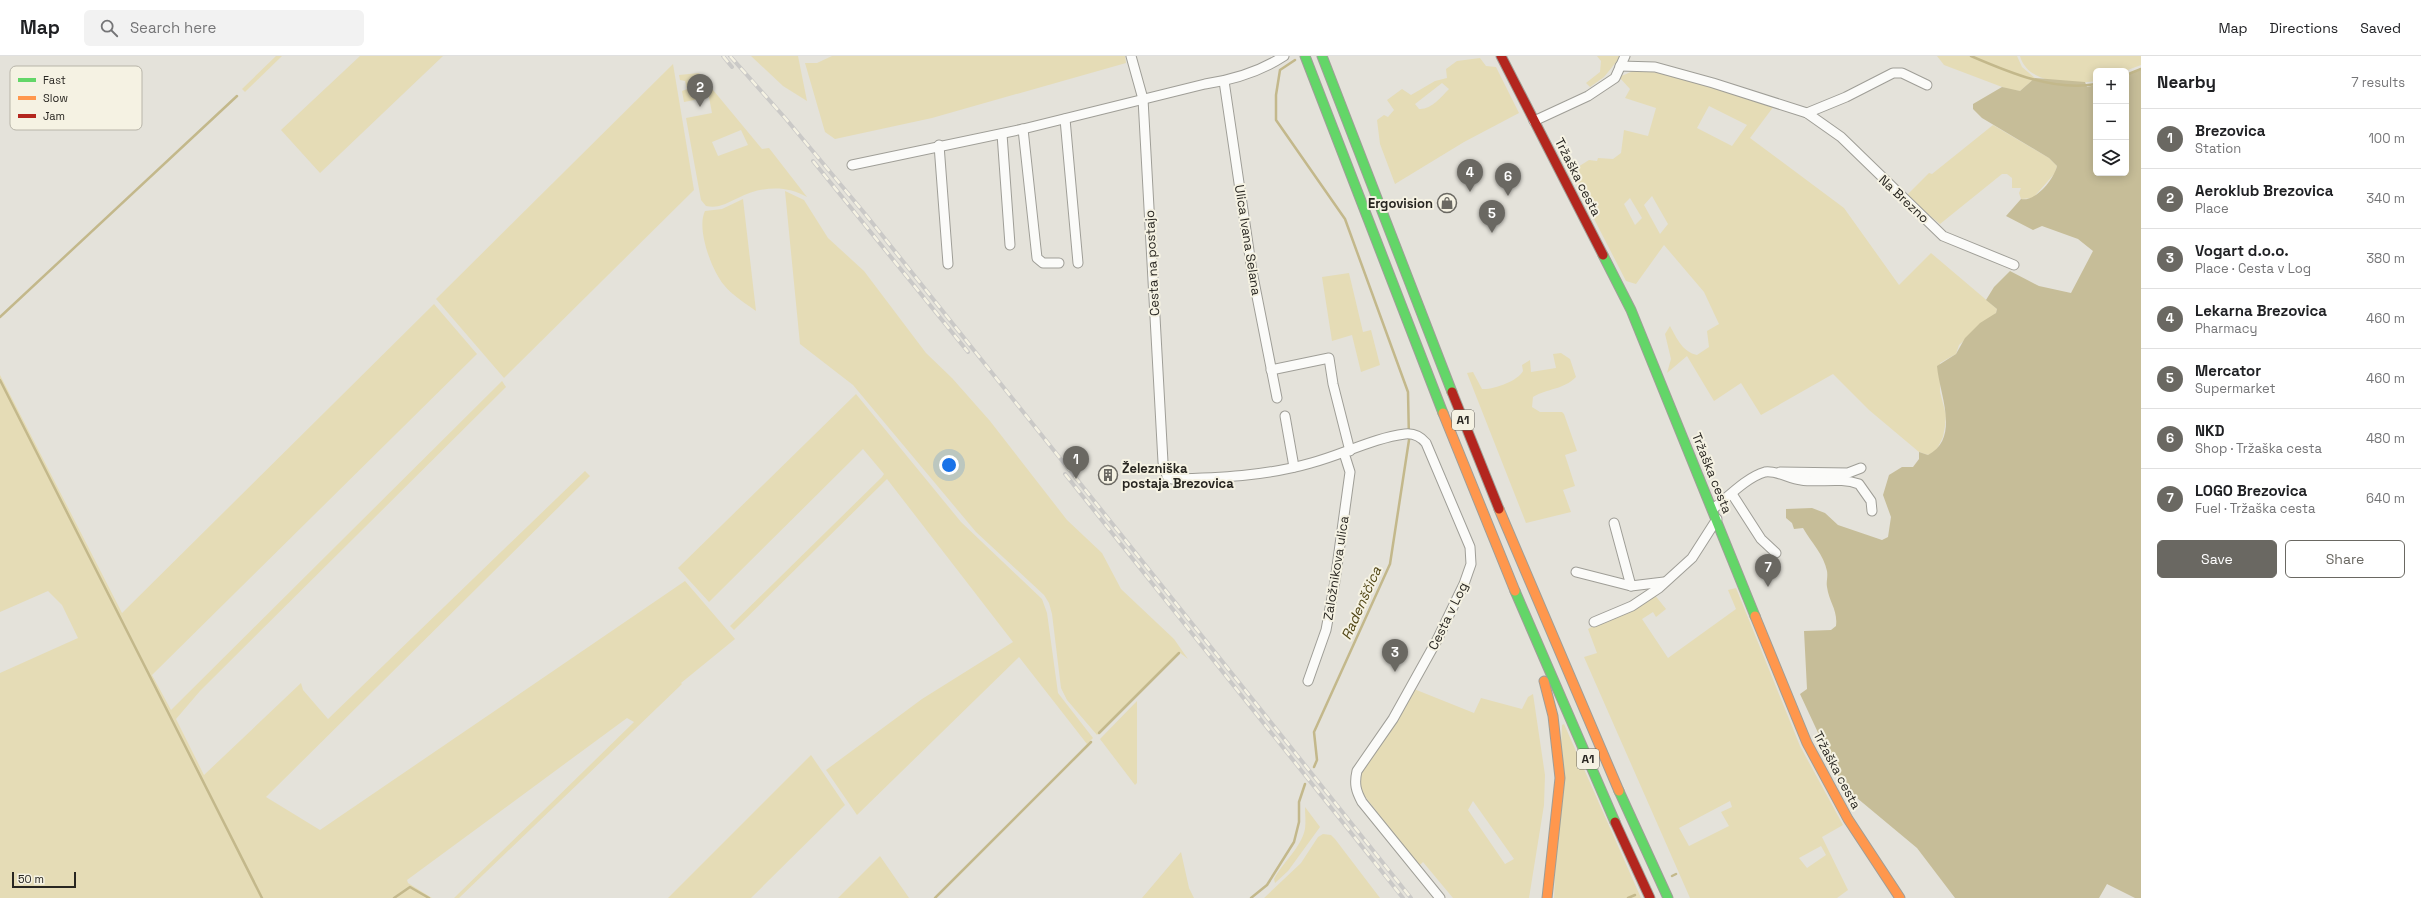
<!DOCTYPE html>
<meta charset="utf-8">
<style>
:root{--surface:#fff;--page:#f2f2f2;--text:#202124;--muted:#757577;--line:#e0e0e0;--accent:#6a6862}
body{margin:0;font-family:"Space Grotesk",sans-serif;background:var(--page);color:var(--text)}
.controls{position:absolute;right:12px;top:12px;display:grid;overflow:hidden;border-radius:6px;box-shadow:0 2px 10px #0003}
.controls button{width:36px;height:36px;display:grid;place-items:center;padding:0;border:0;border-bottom:1px solid var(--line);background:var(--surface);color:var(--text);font:20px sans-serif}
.scale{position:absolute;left:12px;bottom:10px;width:64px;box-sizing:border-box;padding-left:4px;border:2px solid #282621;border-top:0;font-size:11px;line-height:14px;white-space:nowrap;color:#282621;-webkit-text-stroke:3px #f5f2e3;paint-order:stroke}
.you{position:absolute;left:949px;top:409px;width:14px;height:14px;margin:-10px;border:3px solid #fff;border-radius:50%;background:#1a73e8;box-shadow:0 0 0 6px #1a73e833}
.badge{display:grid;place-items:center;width:26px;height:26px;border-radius:50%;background:var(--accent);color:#fff;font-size:13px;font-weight:700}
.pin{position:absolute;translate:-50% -33px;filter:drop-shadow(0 1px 2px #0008)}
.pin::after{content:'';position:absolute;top:21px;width:14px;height:12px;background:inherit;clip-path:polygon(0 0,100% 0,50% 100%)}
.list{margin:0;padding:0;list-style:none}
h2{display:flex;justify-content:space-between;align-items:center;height:52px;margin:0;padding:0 16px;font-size:17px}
h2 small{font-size:13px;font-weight:400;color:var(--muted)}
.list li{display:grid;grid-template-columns:26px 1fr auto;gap:12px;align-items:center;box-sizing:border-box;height:60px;padding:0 16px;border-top:1px solid var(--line)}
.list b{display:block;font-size:15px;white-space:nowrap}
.list p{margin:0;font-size:13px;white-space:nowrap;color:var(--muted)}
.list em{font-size:13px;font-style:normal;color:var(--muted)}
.actions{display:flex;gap:8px;padding:12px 16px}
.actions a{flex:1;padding:9px 0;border:1px solid var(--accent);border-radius:6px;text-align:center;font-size:14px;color:var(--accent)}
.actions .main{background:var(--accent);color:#fff}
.icon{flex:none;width:22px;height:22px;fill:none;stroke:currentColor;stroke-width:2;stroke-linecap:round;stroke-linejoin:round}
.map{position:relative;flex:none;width:2141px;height:842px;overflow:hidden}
header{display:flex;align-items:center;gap:24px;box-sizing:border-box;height:56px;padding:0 20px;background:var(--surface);border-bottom:1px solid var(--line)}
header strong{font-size:19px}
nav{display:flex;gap:22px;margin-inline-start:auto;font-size:14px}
.search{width:280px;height:36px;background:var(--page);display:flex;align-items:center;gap:10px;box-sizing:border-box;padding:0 14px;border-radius:6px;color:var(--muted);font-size:15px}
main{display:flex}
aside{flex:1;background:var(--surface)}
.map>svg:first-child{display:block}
.green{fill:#e5dcb6;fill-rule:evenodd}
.forest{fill:#c6bd98}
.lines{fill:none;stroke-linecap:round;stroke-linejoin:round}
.stream{stroke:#c3b88b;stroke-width:2.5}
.street-casing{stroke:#9f9e97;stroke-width:11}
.fast-casing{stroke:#9f9e97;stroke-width:11}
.slow-casing{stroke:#9f9e97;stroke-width:11}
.jam-casing{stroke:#9f9e97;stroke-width:11}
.street{stroke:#fbfbf9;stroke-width:9}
.fast{stroke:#63d668;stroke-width:9}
.slow{stroke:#ff974d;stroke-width:9}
.jam{stroke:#b3261e;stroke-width:9}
.rail-casing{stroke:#cac9c7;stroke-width:4}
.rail{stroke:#f5f2e3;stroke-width:2.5;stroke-dasharray:8;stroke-linecap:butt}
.labels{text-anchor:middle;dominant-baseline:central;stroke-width:4;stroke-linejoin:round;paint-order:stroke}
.shield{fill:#f5f2e3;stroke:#66635b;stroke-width:1}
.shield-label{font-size:12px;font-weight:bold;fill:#282621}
.street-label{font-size:13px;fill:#282621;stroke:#f5f2e3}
.poi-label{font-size:13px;font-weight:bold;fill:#282621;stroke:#f5f2e3;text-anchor:end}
.water-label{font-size:14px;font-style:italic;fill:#504514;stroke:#f5f2e3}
.key{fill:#f5f2e3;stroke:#b8b5a9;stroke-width:1}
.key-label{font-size:11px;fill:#282621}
</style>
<header>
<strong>Map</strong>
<div class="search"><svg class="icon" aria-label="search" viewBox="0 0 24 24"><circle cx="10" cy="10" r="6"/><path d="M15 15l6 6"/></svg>Search here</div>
<nav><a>Map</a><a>Directions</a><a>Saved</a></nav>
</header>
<main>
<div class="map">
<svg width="2141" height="842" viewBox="0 0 2141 842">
<rect width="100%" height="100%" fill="#e4e2da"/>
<g class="green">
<path d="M276,0h6l-37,36 -3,-3z"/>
<path d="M360,0h83l-123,117 -39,-43z"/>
<path d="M751,0h47l9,45 -24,-15z"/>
<path d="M832,0h293l1,7 -194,55 -97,21 -10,-7 -20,-69h12z"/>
<path d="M1597,0h24l-17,21 -14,10 -4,-4 14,-11 1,-11z"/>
<path d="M1937,0h80l5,11 13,11 -15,13 -10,-1 -66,-25z"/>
<path d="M2020,0h121v9l-16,6h-29v10c-24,4 -68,4 -76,-25z"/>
<path d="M1480,2l6,8 10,1 23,46 -55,29 -69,42 -15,-40 -3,-24 7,-5 4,2 6,-7 -7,-10 15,-11 9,6 24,-14 12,-3 -1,-9 11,-8zM1442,27l7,6c-8,8 -18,21 -30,20l-4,-5z"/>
<path d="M673,8l21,126 -190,188 -68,-79z"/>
<path d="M1638,13l45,9 91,28 -24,32 94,70 55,77 32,-32 66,56 -1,4 -37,32 -3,9 -16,9v29l6,23 -1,11 -2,11 -7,14 -8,4 -9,-3 -50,-42 -36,-36 -72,41 -20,-32 -27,18 -27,-45 -20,17 4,-14 -6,-25 5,-8c7,13 13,26 27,29l12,-8 -2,-16 12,-7 -15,-32 -40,-47 -28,39 -10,-3 -56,-109 19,-12 8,1 1,-3 15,1 8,-6 3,-23 24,6 8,-28 -31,-10 5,-9 -11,-12zM1709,50l38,19 -15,21 -35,-18zM1652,140l16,28 -8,10 -16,-29zM1630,142l12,20 -7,7 -11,-21z"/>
<path d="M699,17l63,76 7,-1 38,49c-22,-13 -47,-10 -69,1 -11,5 -20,11 -32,8l-5,-6 -15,-82 26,-5 -3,-16 -25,5 -2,-11 5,-2 -2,-8 -5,-1 -1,-5zM741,74l7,15 -30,11 -6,-14z"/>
<path d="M1993,69l56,33 8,8 -2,7 -22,25 -12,1 -2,-6 2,-5h-9v-10l-5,-4h-5l-62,50 -34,-28 23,-23 3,1z"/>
<path d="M785,135l19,9 24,38 36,33 62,82 26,25 38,43 77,99 35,33 19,36 53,50 14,20 -9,-7 -82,83 -30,-35 -6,-12 -9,-74 -3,-11 -5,-8 -68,-63 -123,-147 -53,-41z"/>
<path d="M743,143l13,112c-11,-8 -24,-16 -32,-26 -12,-14 -28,-56 -19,-74l17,-2z"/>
<path d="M1349,217l14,59 8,-2 9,35 -19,7 -9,-37 -20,6 -10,-64z"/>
<path d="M434,248l43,50 -325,321 19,35 331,-329 4,6 -306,304 -24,28 28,56 97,-92 2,7 25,29 257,-248 5,5 -324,321 54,33 365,-249 50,58 -54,44 1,1 -223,214h-5l180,-176 -7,-4 -220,162 1,3 24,15h-432v-225l78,-35 -16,-33 -14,-14 -48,21v-237l122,238z"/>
<path d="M1561,297l9,6 6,18c-13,13 -28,11 -43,20l-1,10 8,5h22l2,2 13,37 -12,4 10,31 -12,4 8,22 -45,11 -59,-150 6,-1 9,17c11,1 36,-8 41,-18l-1,-6 8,-5 1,12 25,-4 -3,-14z"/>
<path d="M856,338l105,128 81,77 5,14 11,80 35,45 -6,6 -68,-87 -162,158 -31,-45 96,-71 91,-57 -126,-163 -153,151 -4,-4 152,-149 2,-3 -21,-25 -154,153 -31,-34z"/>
<path d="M1736,532l64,158 43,79 -21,12 26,53 -11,8h-147l-106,-241 13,-4 -9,-24 66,-35 12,15 -10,8 -3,-5 -11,7 26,39 68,-49 -8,-19zM1730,745l2,6 -11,5 8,14 -40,20 -10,-18zM1821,790l5,9 -19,13 -8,-10z"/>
<path d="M1414,633l60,24 7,-15 41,11 6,-12 5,-3 12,81 -1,30 -15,93h-76l-30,-36 -4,4 -59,-76 -1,-12 2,-9zM1473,745l41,58 -9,5 -37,-54z"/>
<path d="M1137,645v82l-2,2 -35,-46z"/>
<path d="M1564,668l77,174h-87l8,-173z"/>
<path d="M811,699l34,50 -94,93h-83z"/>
<path d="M1305,751l15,20 -32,44 -13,12 -1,-4c9,-17 27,-31 31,-50 1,-7 0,-15 0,-22z"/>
<path d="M1323,778l8,1 4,4 45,59h-116l37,-35 17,-26z"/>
<path d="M1181,796l8,36 5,10h-52z"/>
<path d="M880,800l29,42h-71z"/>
</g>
<path class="forest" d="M2141,12v830h-6l-28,-14 -8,14h-144l-38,-50 -60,-50 -9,-1 -48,-103 7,-5 -3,-58 27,-1 5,-4c2,-16 -7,-24 -9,-39 -1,-5 1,-10 0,-16 -3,-16 -16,-29 -24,-43l-9,1 -2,-6 -6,-5v-9l26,-1 13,5 13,12 44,15 6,-3 3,-20 -8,-22 6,-20 13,-8h11l6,-8v-7l9,3c33,-17 11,-62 9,-89l19,-12 9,-16 15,-15 16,-10 1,-4 -11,-9 8,-13 16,-16 29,15 32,7 22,-42 -15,-12 -36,-13 -9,4 -27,-14 15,-17c15,3 33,-20 36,-33l-8,-8 -67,-40 -9,-9v-5l29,-17 18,4 15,-13 50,4 2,5 9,-2v88h30v-98z"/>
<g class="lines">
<g class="stream">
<path d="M1971,0c37,16 84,36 125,28"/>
<path d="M1295,4l-15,10 -4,25v25l69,99 63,173 1,48 -19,124 -76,168 3,28 -3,7"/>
<path d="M2126,19l15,-6"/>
<path d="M0,261l237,-221"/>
<path d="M0,324l262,518"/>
<path d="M1099,677l80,-80"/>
<path d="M1672,820l4,-2"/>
<path d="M394,842l16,-11 19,11"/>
<path d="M935,842l156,-156"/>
<path d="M1251,842l16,-13 27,-43 5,-20v-20l6,-18"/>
<path d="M1628,842l7,-3"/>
</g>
<g class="street-casing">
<g id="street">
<path d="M1131,0l12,43 20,363 4,14 5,3c47,-1 94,-3 139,-16 31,-8 62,-25 94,-29 9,-1 15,2 21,9l44,104 1,17 -7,20 -27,56 -44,79 -36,52c-3,13 -1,20 5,31l78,96"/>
<path d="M1620,10l35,1 58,16 94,30 34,24 102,99 71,29"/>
<path d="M1224,25l28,190 25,127"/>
<path d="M1807,57l39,-16 47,-24h9l25,12"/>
<path d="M1065,63l13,144"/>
<path d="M1534,65l54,-25 27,-18 10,-22"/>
<path d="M1023,73l14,129 6,5h16"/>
<path d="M1002,78l8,111"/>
<path d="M939,89l9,119"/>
<path d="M852,109l171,-36 182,-45c27,-4 56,-13 79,-28"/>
<path d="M1271,314l58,-12 4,26 17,67"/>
<path d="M1285,360l9,51"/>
<path d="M1780,416l68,1 13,-5"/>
<path d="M1732,438l29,45 15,14"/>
<path d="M1713,453c15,-12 34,-32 52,-37 11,-2 25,7 36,8 19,3 39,-3 58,4l12,17 1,10"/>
<path d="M1614,467l17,63"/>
<path d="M1576,516l55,14 33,-4"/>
<path d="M1594,566l38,-16 27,-18 33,-30 25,-39"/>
<path d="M1308,625l18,-51 9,-49 15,-109 -6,-19"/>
</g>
</g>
<g class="fast-casing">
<g id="fast">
<path d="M1305,0l138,357"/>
<path d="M1322,0l130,336"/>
<path d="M1603,199l28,55 124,306"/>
<path d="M1515,535l100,231"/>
<path d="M1619,735l49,107"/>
</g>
</g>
<g class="slow-casing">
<g id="slow">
<path d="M1443,357l72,178"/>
<path d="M1499,453l120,282"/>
<path d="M1755,560l52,127 41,76 52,79"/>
<path d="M1544,625l9,35 7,62 -13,120"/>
</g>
</g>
<g class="jam-casing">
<g id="jam">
<path d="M1501,0l102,199"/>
<path d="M1452,336l47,117"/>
<path d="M1615,766l35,76"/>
</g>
</g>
<use href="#street" class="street"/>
<use href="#fast" class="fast"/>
<use href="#slow" class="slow"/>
<use href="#jam" class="jam"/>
<g class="rail-casing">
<g id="rail">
<path d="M723,0l9,11"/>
<path d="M730,0l56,63 80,96 545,683"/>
<path d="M813,105l155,191"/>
<path d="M1065,418l338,424"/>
</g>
</g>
<use href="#rail" class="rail"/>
</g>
<defs>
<g id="shop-ring" transform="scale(1)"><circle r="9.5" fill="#f5f2e3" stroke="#6a6862" stroke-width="1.5"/><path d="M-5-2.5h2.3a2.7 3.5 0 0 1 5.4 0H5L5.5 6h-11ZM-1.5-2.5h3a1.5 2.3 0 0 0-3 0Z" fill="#6a6862"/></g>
<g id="building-ring" transform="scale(1)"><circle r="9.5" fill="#f5f2e3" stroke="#6a6862" stroke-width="1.5"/><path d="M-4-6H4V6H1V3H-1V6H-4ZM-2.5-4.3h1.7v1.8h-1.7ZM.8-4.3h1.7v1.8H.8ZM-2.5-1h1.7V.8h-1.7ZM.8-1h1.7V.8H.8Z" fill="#6a6862"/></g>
</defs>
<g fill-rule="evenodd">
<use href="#shop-ring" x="1447" y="147"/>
<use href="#building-ring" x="1108" y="419"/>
</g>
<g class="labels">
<g class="shield">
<rect x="1452" y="354" width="22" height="20" rx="3"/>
<rect x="1577" y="693" width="22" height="20" rx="3"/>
</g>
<g class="shield-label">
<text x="1463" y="364">A1</text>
<text x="1588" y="703">A1</text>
</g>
<g class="street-label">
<text transform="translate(1578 121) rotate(63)">Tržaška cesta</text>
<text transform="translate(1904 143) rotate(43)">Na Brezno</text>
<text transform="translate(1248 184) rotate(81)">Ulica Ivana Selana</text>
<text transform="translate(1152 207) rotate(-93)">Cesta na postajo</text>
<text transform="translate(1712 417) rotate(68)">Tržaška cesta</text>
<text transform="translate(1336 512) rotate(-81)">Založnikova ulica</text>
<text transform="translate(1448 560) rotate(-64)">Cesta v Log</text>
<text transform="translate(1837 714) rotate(62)">Tržaška cesta</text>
</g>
<g class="poi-label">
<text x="1433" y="147">Ergovision</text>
<text x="1122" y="412" text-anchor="start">Železniška<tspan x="1122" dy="15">postaja Brezovica</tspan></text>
</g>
<g class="water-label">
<text transform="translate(1361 547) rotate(-66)">Radenščica</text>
</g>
</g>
<rect x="10" y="10" width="132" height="64" rx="6" class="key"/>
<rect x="18" y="22" width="18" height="4" fill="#63d668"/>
<rect x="18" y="40" width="18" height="4" fill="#ff974d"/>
<rect x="18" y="58" width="18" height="4" fill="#b3261e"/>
<g class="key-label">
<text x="43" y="28">Fast</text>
<text x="43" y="46">Slow</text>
<text x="43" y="64">Jam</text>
</g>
</svg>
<div class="controls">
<button>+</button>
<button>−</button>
<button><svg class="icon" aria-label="layers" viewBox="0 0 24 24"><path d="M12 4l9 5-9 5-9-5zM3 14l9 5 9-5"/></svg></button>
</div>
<div class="scale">50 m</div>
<div class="you"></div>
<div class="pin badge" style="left:1076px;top:423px">1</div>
<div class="pin badge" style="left:700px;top:51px">2</div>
<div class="pin badge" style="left:1395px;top:616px">3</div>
<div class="pin badge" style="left:1470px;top:136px">4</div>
<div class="pin badge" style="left:1492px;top:177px">5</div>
<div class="pin badge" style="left:1508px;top:140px">6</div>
<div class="pin badge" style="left:1768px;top:531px">7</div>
</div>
<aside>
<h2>Nearby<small>7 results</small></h2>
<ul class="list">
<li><span class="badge">1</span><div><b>Brezovica</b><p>Station</p></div><em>100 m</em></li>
<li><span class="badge">2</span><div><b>Aeroklub Brezovica</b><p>Place</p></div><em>340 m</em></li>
<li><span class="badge">3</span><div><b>Vogart d.o.o.</b><p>Place · Cesta v Log</p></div><em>380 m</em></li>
<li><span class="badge">4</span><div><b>Lekarna Brezovica</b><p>Pharmacy</p></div><em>460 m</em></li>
<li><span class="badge">5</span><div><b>Mercator</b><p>Supermarket</p></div><em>460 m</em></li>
<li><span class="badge">6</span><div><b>NKD</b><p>Shop · Tržaška cesta</p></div><em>480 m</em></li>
<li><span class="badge">7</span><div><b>LOGO Brezovica</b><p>Fuel · Tržaška cesta</p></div><em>640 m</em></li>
</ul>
<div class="actions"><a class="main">Save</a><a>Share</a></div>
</aside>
</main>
